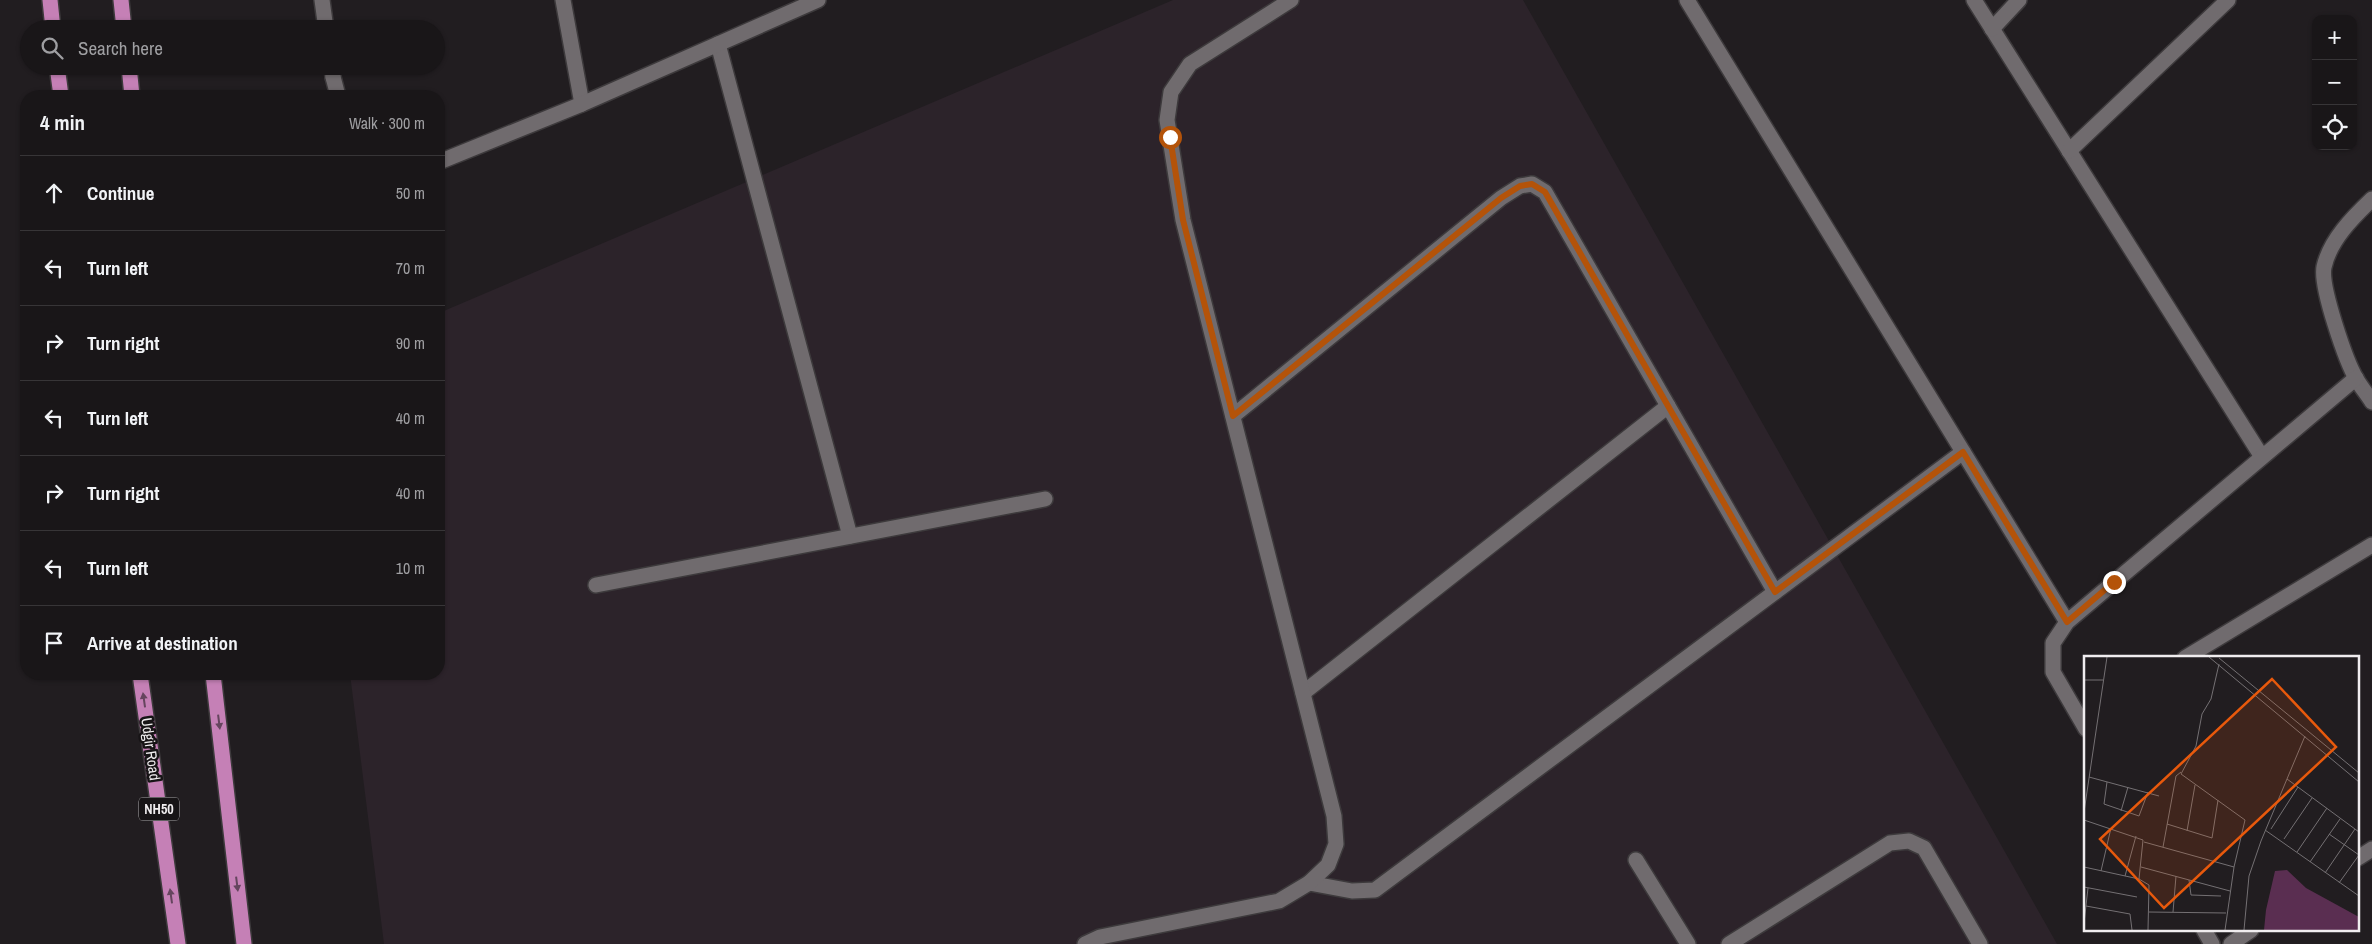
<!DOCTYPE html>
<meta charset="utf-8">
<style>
:root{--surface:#191618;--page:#221f21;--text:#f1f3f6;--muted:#9f9fa2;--line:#373537}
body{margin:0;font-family:"Archivo Narrow",sans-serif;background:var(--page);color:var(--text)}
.controls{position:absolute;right:15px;top:15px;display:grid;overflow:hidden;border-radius:10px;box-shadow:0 1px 4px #0004}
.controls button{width:45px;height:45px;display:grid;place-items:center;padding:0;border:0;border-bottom:1px solid var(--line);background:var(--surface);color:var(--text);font:25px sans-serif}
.stop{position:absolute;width:15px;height:15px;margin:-11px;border:4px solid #b45309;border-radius:50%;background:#fff}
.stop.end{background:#b45309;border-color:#fff;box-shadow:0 1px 5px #0008}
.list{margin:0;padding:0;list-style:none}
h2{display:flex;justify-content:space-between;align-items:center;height:65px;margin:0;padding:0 20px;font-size:21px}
h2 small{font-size:16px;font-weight:400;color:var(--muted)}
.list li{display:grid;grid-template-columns:32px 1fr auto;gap:15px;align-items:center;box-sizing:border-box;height:75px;padding:0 20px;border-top:1px solid var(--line)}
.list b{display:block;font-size:19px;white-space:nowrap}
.list em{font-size:16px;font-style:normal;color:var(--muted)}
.icon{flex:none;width:28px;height:28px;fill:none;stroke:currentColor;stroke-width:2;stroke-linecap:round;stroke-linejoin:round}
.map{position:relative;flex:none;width:2372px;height:944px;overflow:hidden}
.search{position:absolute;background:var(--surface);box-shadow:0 1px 4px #0004;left:20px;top:20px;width:425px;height:55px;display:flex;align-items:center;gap:12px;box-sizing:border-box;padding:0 18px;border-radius:28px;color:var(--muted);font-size:19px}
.panel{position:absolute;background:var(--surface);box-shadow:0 1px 4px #0004;left:20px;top:90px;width:425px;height:590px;border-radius:20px}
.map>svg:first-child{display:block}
.built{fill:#2c232a}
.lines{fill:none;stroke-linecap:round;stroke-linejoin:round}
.service-casing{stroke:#3d3a3c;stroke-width:18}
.minor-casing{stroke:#3d3a3c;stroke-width:18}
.trunk-casing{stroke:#3d3a3c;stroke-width:18}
.service{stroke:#706b6e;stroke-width:15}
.minor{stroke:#706b6e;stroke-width:15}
.trunk{stroke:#c580b6;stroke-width:15}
.oneway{fill:#65455e}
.route{stroke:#b45309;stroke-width:6}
.labels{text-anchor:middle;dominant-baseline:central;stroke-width:5;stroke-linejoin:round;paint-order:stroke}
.shield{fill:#171416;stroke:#afacae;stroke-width:1}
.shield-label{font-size:14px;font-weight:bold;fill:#f0edef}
.street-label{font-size:15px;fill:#f0edef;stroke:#171416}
.inset-road{fill:none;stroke:#747073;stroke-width:1}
.view{fill:#e8590c;fill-opacity:0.15;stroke:#e8590c;stroke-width:2.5}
.inset-edge{fill:none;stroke:#f0edef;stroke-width:2.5}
</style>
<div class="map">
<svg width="2372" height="944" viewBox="0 0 2372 944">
<rect width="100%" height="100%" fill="#211d20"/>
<path class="built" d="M1173,0h350l534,944h-1673l-34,-270h89v-361z"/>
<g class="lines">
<g class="service-casing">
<g id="service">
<path d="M322,0l4,29"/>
<path d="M718,44l132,492"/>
<path d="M332,66l1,11"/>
<path d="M596,585l449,-86"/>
</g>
</g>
<g class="minor-casing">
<g id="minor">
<path d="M563,0l19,104"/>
<path d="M1687,0l380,622"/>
<path d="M1974,0l288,457"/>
<path d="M1992,29l27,-29"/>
<path d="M333,77l5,19"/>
<path d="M2069,151l159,-151"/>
<path d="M439,162l143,-58 236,-104"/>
<path d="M2372,199c-19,18 -42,41 -48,68 -4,19 22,95 33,113 4,7 10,14 15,22"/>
<path d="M1233,416l268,-218 19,-12 12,-2 13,8 230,400"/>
<path d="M2185,658l187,-113"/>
<path d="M1303,693l365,-287"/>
<path d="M2086,729l-33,-57v-29l14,-21 289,-244"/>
<path d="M2358,858l14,-9"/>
<path d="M1636,860l52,84"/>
<path d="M1309,883l43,8 23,-1 588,-438"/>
<path d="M2204,930l8,14"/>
<path d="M1085,944l15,-7 179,-36 30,-18 19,-18 8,-21 -2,-28 -151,-596 -16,-100 4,-28 19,-28 101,-64"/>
<path d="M1729,944l161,-101 19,-2 15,7 56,96"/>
<path d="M2231,944l20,-14"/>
</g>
</g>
<g class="trunk-casing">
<g id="trunk">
<path d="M50,0l3,29"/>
<path d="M121,0l3,29"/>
<path d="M57,66l4,30"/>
<path d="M129,66l3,30"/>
<path d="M140,674l38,270"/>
<path d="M213,674l31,270"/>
</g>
</g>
<use href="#service" class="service"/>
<use href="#minor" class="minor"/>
<use href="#trunk" class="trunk"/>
</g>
<defs><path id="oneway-solid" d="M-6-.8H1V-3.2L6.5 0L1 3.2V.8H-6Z" transform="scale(1.25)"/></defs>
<g class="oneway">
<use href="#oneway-solid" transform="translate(144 700) rotate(-98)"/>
<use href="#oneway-solid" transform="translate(219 722) rotate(83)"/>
<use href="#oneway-solid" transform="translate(237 884) rotate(83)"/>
<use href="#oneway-solid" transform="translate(171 896) rotate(-98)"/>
</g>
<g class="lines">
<path class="route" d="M1170,137l13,83 50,196 268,-218 19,-12 12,-2 13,8 230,400 188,-140 104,170 47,-40"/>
</g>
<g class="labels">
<rect class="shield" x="139" y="797.5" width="40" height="23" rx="4"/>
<g class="shield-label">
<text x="159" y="809">NH50</text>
</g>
<g class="street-label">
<text transform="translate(151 749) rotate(82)">Udgir Road</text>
</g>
</g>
<g transform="translate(2084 656)">
<rect width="275" height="275" fill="#211d20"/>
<path d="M203,214l19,18 53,29v13h-95l2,-20 9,-39z" fill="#5a2e51"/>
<path class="inset-road" d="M125,1l150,125M135,2l140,115M135,8l-8,35 -9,15 -6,32 -15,28 64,46 -11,47 -9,63M0,24h19M5,121l70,19M203,123l72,53M23,126l-3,22 35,12 9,-24M37,155l7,-24M0,156l23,-155M0,164l59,20 -4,39M83,168l45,14 6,-38M187,173l27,-42M181,174l94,66M103,175l8,-46M245,178l30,21M200,183l28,-41M60,186l90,25M79,191l13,-71 5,-4M213,196l30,-44M226,206l30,-43M0,211l55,12 10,6 -1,45M57,211l89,24M17,215l10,-43M241,217l30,-44M41,220l11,-40M105,224l2,15 30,1M255,227l20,-28M0,231l53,10M2,250l44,8 2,16M65,256l77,1M89,256l3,-36M0,267l4,-35M160,274l5,-54 12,-35 44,-105"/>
<path class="view" d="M188,23l64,68 -172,161 -64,-69z"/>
<rect width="275" height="275" class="inset-edge"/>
</g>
</svg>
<div class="controls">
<button>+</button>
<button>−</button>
<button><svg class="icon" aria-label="locate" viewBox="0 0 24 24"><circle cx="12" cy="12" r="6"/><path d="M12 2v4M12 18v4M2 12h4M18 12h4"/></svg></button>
</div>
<div class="stop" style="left:1170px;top:137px"></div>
<div class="stop end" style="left:2114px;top:582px"></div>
<div class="search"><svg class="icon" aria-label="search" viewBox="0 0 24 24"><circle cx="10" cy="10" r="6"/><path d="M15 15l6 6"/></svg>Search here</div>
<section class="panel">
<h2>4 min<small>Walk · 300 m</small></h2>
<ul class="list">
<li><svg class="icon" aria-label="ahead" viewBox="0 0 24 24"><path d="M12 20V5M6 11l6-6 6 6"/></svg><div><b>Continue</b></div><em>50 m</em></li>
<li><svg class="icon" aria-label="left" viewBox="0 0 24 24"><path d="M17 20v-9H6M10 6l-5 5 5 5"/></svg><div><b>Turn left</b></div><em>70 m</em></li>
<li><svg class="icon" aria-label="right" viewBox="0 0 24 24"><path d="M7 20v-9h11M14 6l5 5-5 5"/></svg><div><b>Turn right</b></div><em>90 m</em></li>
<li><svg class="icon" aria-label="left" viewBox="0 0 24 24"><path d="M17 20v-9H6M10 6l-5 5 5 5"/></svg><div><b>Turn left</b></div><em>40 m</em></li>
<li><svg class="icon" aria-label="right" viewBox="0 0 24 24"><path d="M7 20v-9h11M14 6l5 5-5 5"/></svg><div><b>Turn right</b></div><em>40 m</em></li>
<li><svg class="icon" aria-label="left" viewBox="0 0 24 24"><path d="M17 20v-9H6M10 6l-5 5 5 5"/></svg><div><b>Turn left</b></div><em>10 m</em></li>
<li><svg class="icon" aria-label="arrive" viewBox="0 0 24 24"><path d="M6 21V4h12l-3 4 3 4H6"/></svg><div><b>Arrive at destination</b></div></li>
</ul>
</section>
</div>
